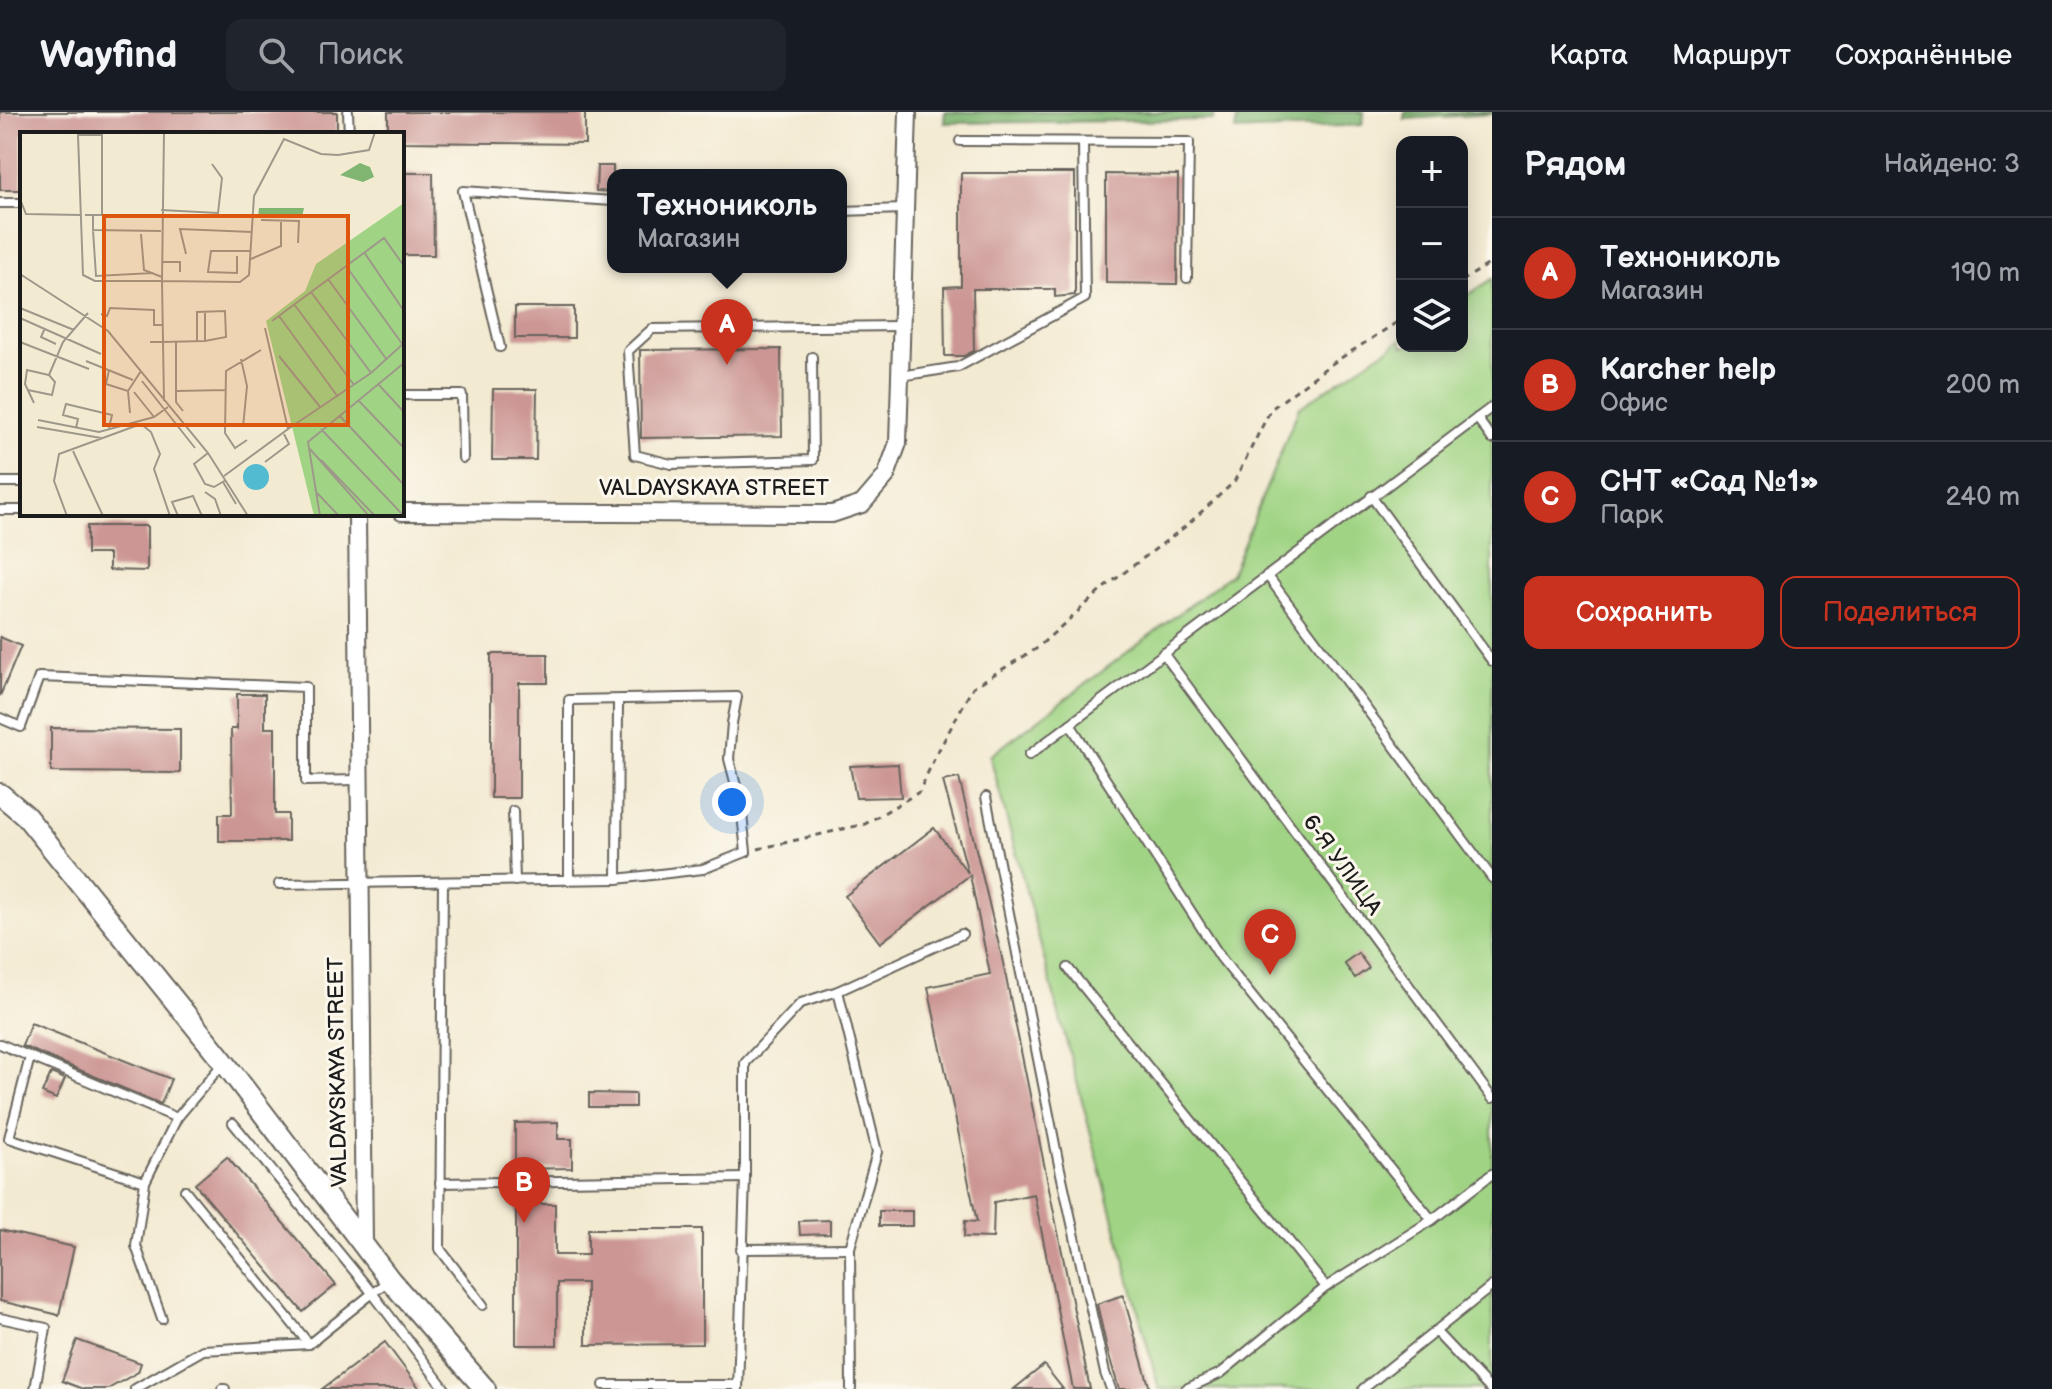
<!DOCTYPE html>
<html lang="ru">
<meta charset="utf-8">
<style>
:root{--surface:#171b24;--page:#20242c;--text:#f1f3f6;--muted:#9ea1a6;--line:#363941;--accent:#c8321e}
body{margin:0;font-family:"Balsamiq Sans",sans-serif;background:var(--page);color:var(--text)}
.controls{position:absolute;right:24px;top:24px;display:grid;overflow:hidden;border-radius:16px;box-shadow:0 4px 20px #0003}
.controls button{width:72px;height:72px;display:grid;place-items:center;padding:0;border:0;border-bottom:2px solid var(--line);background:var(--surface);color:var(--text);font:40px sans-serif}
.you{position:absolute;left:732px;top:690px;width:28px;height:28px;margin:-20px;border:6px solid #fff;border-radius:50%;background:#1a73e8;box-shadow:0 0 0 12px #1a73e833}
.badge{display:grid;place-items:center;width:52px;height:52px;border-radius:50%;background:var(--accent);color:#fff;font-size:26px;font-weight:700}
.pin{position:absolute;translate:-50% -66px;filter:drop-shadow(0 2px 4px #0008)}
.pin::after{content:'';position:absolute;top:42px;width:28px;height:24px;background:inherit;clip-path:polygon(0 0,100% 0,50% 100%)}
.popup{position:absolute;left:607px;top:57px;width:240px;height:104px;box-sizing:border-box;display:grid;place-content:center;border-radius:16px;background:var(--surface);filter:drop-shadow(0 2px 6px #0005);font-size:26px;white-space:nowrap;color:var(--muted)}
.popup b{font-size:30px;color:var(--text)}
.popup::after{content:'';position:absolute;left:50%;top:100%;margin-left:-16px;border:16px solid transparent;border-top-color:var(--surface)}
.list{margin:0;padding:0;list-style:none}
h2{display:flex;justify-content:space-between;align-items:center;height:104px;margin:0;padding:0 32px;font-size:34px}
h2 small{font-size:26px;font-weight:400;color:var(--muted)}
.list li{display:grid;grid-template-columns:52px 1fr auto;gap:24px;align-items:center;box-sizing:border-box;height:112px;padding:0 32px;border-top:2px solid var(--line)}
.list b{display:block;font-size:30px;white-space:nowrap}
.list p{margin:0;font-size:26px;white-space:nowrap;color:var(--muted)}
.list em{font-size:26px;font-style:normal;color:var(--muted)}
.actions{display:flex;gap:16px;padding:24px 32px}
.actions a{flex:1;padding:18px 0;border:2px solid var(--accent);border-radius:16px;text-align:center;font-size:28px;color:var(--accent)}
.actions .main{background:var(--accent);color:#fff}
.icon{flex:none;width:44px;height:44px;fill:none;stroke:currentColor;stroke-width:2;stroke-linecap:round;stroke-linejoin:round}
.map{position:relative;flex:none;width:1492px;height:1277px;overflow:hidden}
header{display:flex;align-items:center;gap:48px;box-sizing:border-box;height:112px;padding:0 40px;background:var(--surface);border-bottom:2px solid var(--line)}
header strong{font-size:38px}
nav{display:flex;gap:44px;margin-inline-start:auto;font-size:28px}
.search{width:560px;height:72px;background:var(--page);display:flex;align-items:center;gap:20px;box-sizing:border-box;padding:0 28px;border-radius:16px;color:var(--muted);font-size:30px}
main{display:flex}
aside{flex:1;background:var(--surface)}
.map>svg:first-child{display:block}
.green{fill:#a0d484;stroke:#5e7850;stroke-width:2}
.forest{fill:#80b672;stroke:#4e6947;stroke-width:2}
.building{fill:#cc9694}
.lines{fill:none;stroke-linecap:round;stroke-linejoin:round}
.service-casing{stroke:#67645c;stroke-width:12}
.minor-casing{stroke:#67645c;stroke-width:20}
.tertiary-casing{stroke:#67645c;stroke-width:24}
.path{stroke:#67645c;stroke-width:3;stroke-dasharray:6 6;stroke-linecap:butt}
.service{stroke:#fff;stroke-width:8}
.minor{stroke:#fff;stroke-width:16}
.tertiary{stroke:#fff;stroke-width:20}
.labels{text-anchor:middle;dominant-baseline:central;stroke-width:6;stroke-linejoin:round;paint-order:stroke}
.street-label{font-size:22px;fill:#1c1c1c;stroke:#fbf7ec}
.inset-road{fill:none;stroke:#9d9889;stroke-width:2}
.view{fill:#de560d;fill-opacity:0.15;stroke:#de560d;stroke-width:4}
.inset-edge{fill:none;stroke:#1c1c1c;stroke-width:4}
</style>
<header>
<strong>Wayfind</strong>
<div class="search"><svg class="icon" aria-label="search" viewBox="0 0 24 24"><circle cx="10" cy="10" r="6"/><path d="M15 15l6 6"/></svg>Поиск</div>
<nav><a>Карта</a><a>Маршрут</a><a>Сохранённые</a></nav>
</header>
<main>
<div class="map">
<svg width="1492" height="1277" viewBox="0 0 1492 1277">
<rect width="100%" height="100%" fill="#fbf7ec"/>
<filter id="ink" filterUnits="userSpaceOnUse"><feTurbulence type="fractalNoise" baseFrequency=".0125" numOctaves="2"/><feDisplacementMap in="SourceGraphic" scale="16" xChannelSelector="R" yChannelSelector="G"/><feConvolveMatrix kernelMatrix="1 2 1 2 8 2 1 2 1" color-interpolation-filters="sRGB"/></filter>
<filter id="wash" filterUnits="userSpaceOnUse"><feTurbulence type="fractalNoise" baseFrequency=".006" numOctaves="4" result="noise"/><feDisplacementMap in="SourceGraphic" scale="32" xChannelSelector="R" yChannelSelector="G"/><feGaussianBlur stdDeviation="1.8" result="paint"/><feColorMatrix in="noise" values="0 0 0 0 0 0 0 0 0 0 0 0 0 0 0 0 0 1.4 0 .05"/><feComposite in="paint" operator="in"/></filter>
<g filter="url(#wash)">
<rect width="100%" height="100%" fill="#f3ead2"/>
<path class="green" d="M1492,167v1110h-333l-169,-633 241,-182 68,-166 103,-69v7h60v-47z"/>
<g class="forest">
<path d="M945,0h269l-1,8 -269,3z"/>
<path d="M1238,0h126l-2,13 -127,6z"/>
<path d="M1405,0h87v2l-88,5z"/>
</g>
<g id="blocks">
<g class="building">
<path d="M0,0h337v22h-315v56h-22z"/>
<path d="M388,0h197v32l-183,-2v-8h-14z"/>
<path d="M597,54h16v26l-17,-1z"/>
<path d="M402,61h31l1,82h-32z"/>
<path d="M961,61h114v122l-20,2v-8h-82l1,62 -10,5h-19l-1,-69 17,-1z"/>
<path d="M1106,62l72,1 -1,109 -71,-1z"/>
<rect x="515" y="195" width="59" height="31"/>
<path d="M781,237l1,87 -141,2 -1,-88z"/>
<path d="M493,277h44l-1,71h-44z"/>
<path d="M87,414h60v45l-38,-1v-16h-22z"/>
<path d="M0,525l21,9 -21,50z"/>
<path d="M491,542h57v29h-29v115h-28z"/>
<path d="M237,582h28v34h10v86h13v27h-69v-27h13l-1,-85h6z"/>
<path d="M51,616l129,1v44l-129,-1z"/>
<path d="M898,652l3,33 -45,1 -6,-32z"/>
<path d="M959,666l43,180 88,431h-17l-39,-195 -40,8 -1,36 -29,-1 1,-16 12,1 -49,-235 62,-13 -20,-99 -90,68 -35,-47 89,-68 34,45 -25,-92z"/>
<path d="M1358,841l11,15 -14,10 -11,-15z"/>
<path d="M31,911l140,56 -10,25 -139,-58z"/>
<path d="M51,961l14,6 -9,20 -14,-6z"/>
<path d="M589,981l46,1v13h-46z"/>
<path d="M558,1010v17h14v29l-57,1v-46z"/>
<path d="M227,1045l109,128 -33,27 -108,-128z"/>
<path d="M516,1092h39v51h33v-26h114v115l-116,1v-62h-29v62h-41z"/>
<rect x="879" y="1099" width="33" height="15"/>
<path d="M830,1108v14l-30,1 -1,-14z"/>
<path d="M0,1118l74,17 -15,68 -59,-14z"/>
<path d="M1123,1183l27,94h-31l-12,-40 -10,-45z"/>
<path d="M77,1228l64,23 -3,9 -30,17h-25l-21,-8z"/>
<path d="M385,1230l35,47h-98z"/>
<path d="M1044,1253l19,24h-49z"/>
</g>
</g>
</g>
<g filter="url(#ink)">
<use href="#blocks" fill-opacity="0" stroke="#67645c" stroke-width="2"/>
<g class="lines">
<g class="service-casing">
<g id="service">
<path d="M348,0l1,22"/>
<path d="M960,29l229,1 -2,136"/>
<path d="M0,91h22"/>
<path d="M841,99l63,-2"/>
<path d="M500,235l-37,-156 150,10"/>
<path d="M812,245l1,103 -142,4 -36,-9 -7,-104 24,-22 249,-3"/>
<path d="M900,264l58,-9 127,-69 -2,-156"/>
<path d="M402,283h60l1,63"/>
<path d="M1477,306l15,21"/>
<path d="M0,370h22"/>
<path d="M1371,384l121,165"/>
<path d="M0,398h22"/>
<path d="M1267,463l225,303"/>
<path d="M1163,541l329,445"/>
<path d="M0,606l21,9 18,-50 267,10v94l52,-1"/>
<path d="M1070,612l151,234 211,262"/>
<path d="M1029,643l463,-348"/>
<path d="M986,685l72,363 47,213 6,16"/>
<path d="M513,699l2,70"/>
<path d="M617,767l1,-179"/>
<path d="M443,770l-3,367 43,56"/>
<path d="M279,772l338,-5 86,-10 43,-17 -5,-47 -12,-46 3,-36 5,-26 -168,3v180"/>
<path d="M1068,856l258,319"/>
<path d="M838,879l39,161 -27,96 1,141"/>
<path d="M0,932l177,74"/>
<path d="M30,945l-21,81 136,44"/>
<path d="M233,1011l140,171 72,95"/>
<path d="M440,1071l305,-5"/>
<path d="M185,1078l124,154"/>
<path d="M741,1137l109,-1"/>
<path d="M0,1206l46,10 -11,61"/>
<path d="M162,1207l-26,-73 9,-64 32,-64 47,-56"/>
<path d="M1435,1219l55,58"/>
<path d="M604,1273h134"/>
<path d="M135,1277l68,-39 106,-6 80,-64"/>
<path d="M222,1277h3"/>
<path d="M738,1277l7,-211v-115l56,-60 37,-12 124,-57"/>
<path d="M1186,1277l35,-16 105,-86 106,-67 60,-46"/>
<path d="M1363,1277l129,-103"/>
</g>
</g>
<g class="minor-casing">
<g id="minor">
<path d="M402,400l430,2 30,-10 24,-28 12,-33 10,-331"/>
<path d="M357,402l7,731"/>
</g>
</g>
<g class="tertiary-casing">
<path id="tertiary" d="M0,682l25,21 199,247 166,218 95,109"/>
</g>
<g class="path">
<path d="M1462,169l30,-19"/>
<path d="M758,737l107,-25 54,-32 16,-35 38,-70 63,-38 69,-62 81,-61 48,-44 37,-73 56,-42 75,-48"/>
</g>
<use href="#service" class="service"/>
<use href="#minor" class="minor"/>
<use href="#tertiary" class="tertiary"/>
</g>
</g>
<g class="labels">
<g class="street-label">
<text x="714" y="376">VALDAYSKAYA STREET</text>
<text transform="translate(1342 753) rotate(54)">6-Я УЛИЦА</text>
<text transform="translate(338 960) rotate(-91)">VALDAYSKAYA STREET</text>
</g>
</g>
<g transform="translate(20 20)">
<rect width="384" height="384" fill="#f3ead2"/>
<path d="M384,71v313h-90l-48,-195 39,-30 11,-27z" fill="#a0d484"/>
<path d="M340,31l10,4 4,10 -11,5 -23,-7zM239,76h45l-2,9 -44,1z" fill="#80b672"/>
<path d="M223 345a13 13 0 1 1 26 0a13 13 0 1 1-26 0Z" fill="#53bbd1"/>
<path class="inset-road" d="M82,3h-24l5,140 12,6h67l2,-149M0,67l6,15 55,1M141,78l57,3 4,-35 -10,-14M65,83h17v-82M73,83v15l68,1M241,88l38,1 -1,22M73,98l3,46 57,-3M121,102l3,36 18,7M344,120l40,59M166,122l-6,-25 72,3M217,124v17l-29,-1 3,-21h40M231,127l30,-13v-25M142,130h18v10M326,134l57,79M0,142l88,57 100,122 40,63M308,147l59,81M291,160l60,81M274,172l60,81M0,176l54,22M81,182l6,2 3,-8 44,2v15h9M259,184l59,81M0,186l81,36M252,189l112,-83 20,28M25,196l-4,9 15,7M185,209v-29M0,210l69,27M130,210h13l42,-1 21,-4 -1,-26 -28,1v29M156,210v60l7,9M259,224l42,52M221,227l6,27 -4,41M66,229l47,19M89,238l-3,14 22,7M122,249l53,67M358,252l26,28M8,258l24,5 3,-13 -6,-7M156,259l50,-1M114,260l20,25M338,268l46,48M144,269l-2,-120 78,1 9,-7 5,-79 30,-57 37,15 17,1 31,-5 6,-18M14,271l-9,-19 2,-14 22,5 14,-33 25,-29M110,281l-2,-22 13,-20M319,283l65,70M18,288l61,12 55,-15 14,-10M17,295l64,11M56,296l2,-9 -15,-4 3,-11 46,11 -3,13M268,297l83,-56 33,-30M301,297l83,87M227,308l-12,8 -10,-15 1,-62 35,-21M290,317l59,67M53,319l30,65M188,321l-14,11 11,20 9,3 12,-7M301,328l54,56M245,330l24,-18 -5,-10M204,344l64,-47 -23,-101M203,350l13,22M185,360l10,7 6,17M297,361l22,23M47,384l-13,-35 5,-27 82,-30 10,8 9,22 -6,15 16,47M158,384l-6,-14 21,-6 9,20M300,384l-12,-74 96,-79"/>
<path class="view" d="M84,84h244v209h-244z"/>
<rect width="384" height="384" class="inset-edge"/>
</g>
</svg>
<div class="controls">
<button>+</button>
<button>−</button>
<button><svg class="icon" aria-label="layers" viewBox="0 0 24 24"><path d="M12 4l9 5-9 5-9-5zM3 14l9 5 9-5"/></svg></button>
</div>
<div class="you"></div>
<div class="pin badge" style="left:727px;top:253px">A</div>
<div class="popup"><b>Технониколь</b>Магазин</div>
<div class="pin badge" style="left:524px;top:1111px">B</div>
<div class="pin badge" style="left:1270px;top:863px">C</div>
</div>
<aside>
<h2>Рядом<small>Найдено: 3</small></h2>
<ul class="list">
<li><span class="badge">A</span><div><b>Технониколь</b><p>Магазин</p></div><em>190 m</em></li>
<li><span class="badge">B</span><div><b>Karcher help</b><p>Офис</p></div><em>200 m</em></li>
<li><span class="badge">C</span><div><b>СНТ «Сад №1»</b><p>Парк</p></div><em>240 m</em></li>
</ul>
<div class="actions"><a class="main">Сохранить</a><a>Поделиться</a></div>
</aside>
</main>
